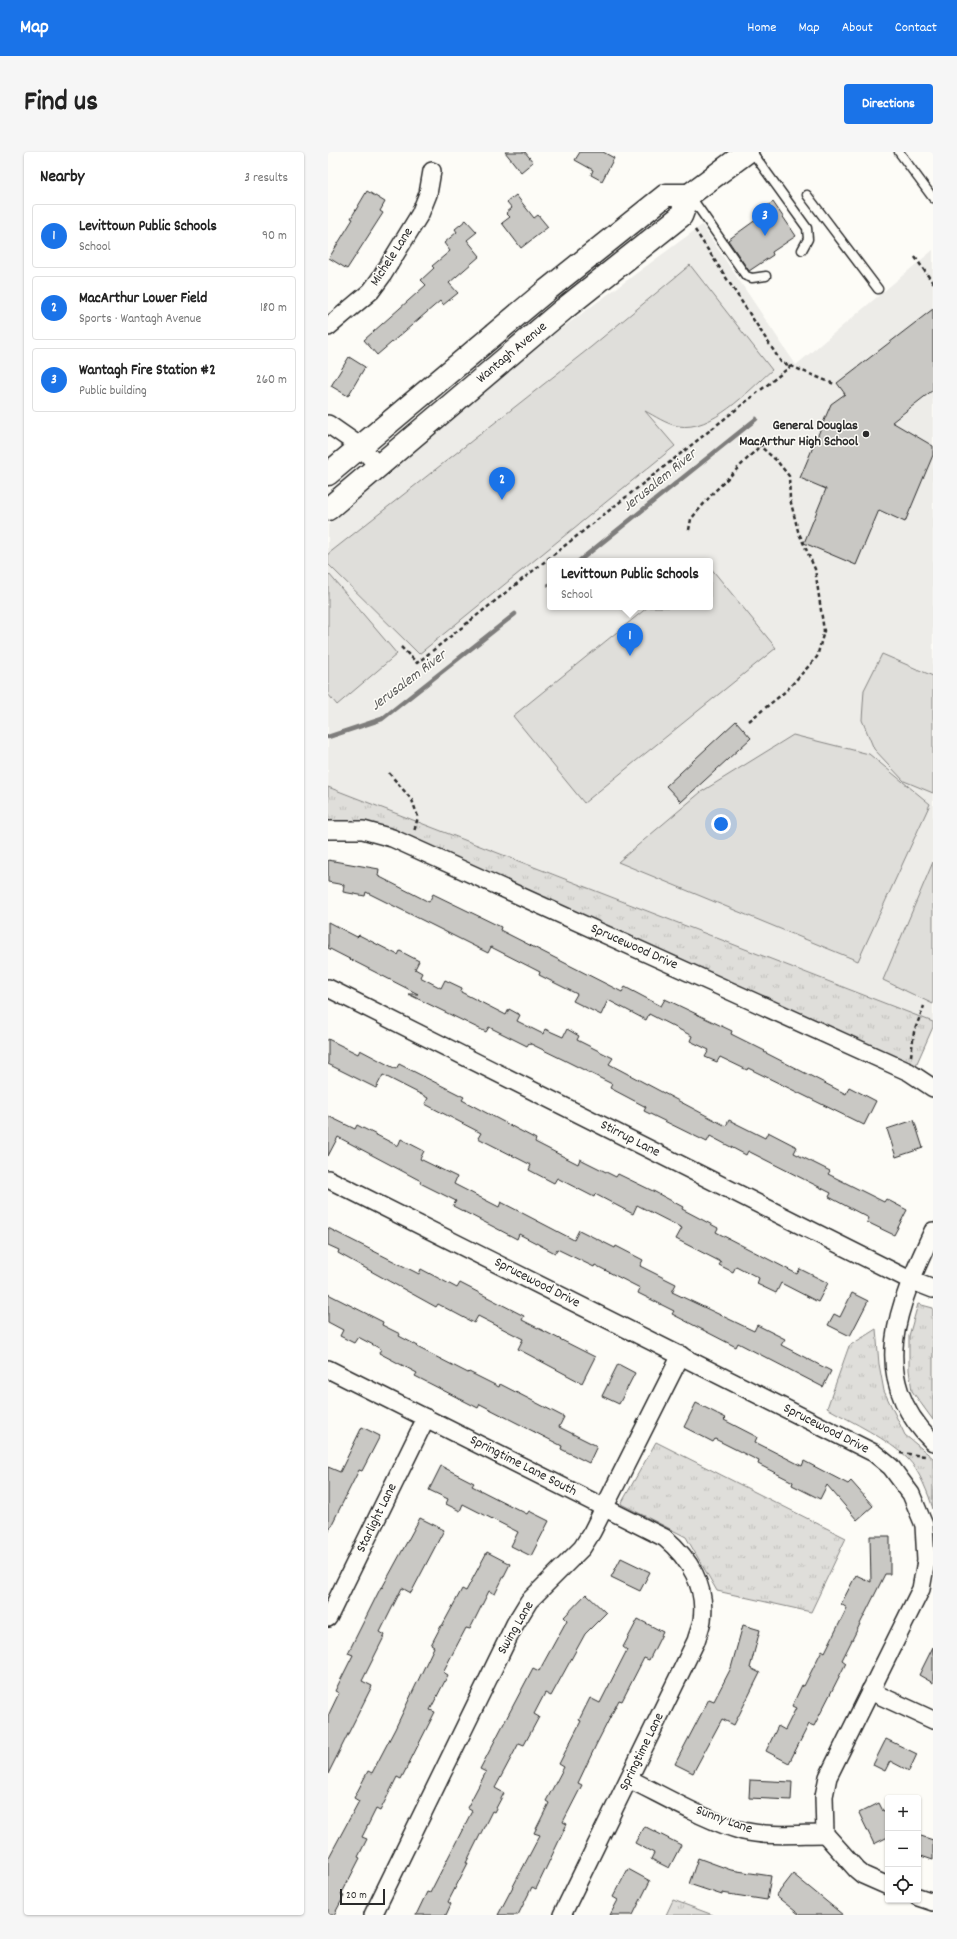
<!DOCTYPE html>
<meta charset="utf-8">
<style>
:root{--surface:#fff;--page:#f6f6f6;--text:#222;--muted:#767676;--line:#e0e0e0;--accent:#1a73e8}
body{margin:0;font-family:Dekko,sans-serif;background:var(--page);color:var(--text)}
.controls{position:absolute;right:12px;bottom:12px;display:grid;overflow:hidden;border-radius:4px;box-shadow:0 1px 3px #0004}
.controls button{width:36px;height:36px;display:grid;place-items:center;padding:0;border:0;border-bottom:1px solid var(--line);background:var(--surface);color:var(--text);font:20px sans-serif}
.scale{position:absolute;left:12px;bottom:10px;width:45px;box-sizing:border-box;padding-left:4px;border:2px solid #2b2b2b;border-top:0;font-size:11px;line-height:14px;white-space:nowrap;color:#2b2b2b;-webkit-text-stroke:3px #fdfcf7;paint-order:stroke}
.you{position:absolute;left:393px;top:672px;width:14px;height:14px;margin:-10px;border:3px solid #fff;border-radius:50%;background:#1a73e8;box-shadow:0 0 0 6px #1a73e833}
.badge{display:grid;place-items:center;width:26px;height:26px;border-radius:50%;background:var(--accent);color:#fff;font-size:13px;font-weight:700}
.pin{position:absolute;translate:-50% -33px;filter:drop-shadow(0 1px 2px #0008)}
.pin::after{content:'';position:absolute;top:21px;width:14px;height:12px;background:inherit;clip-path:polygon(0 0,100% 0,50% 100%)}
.popup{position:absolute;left:219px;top:406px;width:166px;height:52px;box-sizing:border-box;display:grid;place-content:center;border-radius:4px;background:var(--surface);filter:drop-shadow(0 1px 3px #0005);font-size:13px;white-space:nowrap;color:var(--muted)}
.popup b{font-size:15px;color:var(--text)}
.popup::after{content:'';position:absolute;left:50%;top:100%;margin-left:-8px;border:8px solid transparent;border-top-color:var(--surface)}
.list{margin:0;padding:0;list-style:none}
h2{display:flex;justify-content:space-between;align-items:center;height:52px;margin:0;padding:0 16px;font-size:17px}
h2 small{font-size:13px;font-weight:400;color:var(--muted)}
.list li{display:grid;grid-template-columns:26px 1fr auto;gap:12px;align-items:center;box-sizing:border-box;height:64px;margin:0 8px 8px;padding:0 8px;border:1px solid var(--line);border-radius:4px}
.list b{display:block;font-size:15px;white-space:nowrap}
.list p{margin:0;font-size:13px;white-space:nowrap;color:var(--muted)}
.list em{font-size:13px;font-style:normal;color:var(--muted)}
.icon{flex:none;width:22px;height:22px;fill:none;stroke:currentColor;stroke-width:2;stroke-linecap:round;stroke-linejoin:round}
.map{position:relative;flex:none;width:605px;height:1763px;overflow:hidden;border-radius:4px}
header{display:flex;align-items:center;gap:24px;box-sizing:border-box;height:56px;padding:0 20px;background:var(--accent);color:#fff}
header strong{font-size:19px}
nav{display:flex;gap:22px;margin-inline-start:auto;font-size:14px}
.intro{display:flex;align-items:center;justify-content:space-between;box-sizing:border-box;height:96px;padding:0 24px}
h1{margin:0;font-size:28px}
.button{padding:10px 18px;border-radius:4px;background:var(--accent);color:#fff;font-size:14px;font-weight:700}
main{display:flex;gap:24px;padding:0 24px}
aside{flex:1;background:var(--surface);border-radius:4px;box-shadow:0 1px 3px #0004}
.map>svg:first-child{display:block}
.built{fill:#edece8;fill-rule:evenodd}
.grass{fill:url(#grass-tufts);stroke:#858482}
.pitch{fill:#dfdeda;stroke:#858482}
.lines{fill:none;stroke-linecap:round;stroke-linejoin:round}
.stream{stroke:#7e7d7b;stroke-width:4.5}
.building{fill:#c9c8c4;stroke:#2b2b2b}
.service-casing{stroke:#2b2b2b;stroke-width:11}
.minor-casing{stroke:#2b2b2b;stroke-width:20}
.secondary-casing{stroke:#2b2b2b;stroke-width:25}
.path{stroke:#2b2b2b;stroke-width:2.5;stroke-dasharray:4 3;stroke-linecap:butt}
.service{stroke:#fdfcf7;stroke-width:8}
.minor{stroke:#fdfcf7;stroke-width:17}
.secondary{stroke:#fdfcf7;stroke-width:22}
.poi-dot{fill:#2b2b2b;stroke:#fdfcf7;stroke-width:1.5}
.labels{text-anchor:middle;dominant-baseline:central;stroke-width:3;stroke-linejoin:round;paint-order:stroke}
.street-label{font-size:14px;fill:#2b2b2b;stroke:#fdfcf7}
.poi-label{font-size:14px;font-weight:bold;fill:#2b2b2b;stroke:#fdfcf7;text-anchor:end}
.water-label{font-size:15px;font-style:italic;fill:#5b5b5a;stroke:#fdfcf7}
</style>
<header>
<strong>Map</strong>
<nav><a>Home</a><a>Map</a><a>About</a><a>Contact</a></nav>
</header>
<div class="intro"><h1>Find us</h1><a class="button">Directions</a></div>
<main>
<aside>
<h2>Nearby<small>3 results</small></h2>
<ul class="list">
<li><span class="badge">1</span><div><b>Levittown Public Schools</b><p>School</p></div><em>90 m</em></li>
<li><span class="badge">2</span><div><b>MacArthur Lower Field</b><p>Sports · Wantagh Avenue</p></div><em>180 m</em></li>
<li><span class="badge">3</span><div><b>Wantagh Fire Station #2</b><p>Public building</p></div><em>260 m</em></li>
</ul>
</aside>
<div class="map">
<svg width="605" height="1763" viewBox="0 0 605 1763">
<defs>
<pattern id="grass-tufts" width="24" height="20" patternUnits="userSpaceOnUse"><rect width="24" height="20" fill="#dfdeda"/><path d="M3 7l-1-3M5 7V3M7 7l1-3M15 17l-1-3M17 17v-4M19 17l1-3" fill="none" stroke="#c0bfbb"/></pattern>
</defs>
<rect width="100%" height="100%" fill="#fdfcf7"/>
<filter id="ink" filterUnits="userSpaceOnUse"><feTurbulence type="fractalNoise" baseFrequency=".025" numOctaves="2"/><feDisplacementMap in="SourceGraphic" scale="8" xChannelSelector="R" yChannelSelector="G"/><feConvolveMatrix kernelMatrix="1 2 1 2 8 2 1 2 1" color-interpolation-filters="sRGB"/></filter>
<g filter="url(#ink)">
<path class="built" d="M374,73l94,140 137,-115v772l-605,-235v-262l222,-188zM222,409h160v46h-160z"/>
<g class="grass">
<path d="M0,635l605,235v5l-20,45 -522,-237 -63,-6z"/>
<path d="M590,1152l15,4v112l-21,-29 -3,-21v-34z"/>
<path d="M548,1177l3,35 5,27 21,44 28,23v51c-4,-14 -14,-39 -25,-50 -20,-20 -56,-37 -81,-51l22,-62z"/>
<path d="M328,1290l190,96 -35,74 -94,-21 -31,-54 -65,-33z"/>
<path d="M345,1748l40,15h-47z"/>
</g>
<g class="pitch">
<path d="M362,113l82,105c-24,21 -60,62 -94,56 -12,-2 -23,-10 -33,-15l30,35 -256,208 -91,-90v-10l263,-207z"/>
<path d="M382,415l66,81 -192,155 -71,-87 135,-109h62z"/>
<path d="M1,422l68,80 -60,51 -9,-11v-119z"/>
<path d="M554,502l51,22v117l-29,-12 -30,-32 -12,-29 2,-30z"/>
<path d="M465,583l76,19 61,50 -72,157 -240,-99 83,-70z"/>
<path d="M605,710v142l-50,-24z"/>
</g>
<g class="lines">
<g class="stream">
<path d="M251,409l177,-142"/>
<path d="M221,433h1"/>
<path d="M0,585l54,-18 133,-105"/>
</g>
</g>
<g class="building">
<path d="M177,0h20l8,10 -12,10z"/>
<path d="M252,0h23l11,6 -12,23 -11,-6 2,-5 -18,-10z"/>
<path d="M39,39l18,11 -5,9 3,2 -36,56 -18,-11 24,-39 -2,-1z"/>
<path d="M188,43l18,23 4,-3 10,12 -27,21 -19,-25 8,-6 -4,-4 6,-5 -5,-6z"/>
<path d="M445,50l23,34 -24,16 1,3 -24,16 -21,-31 36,-26 -3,-4z"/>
<path d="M138,68l11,12 -10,8 13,16 -31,27 9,10 -15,12 -3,-4 -63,54 -13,-15 62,-55 -5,-5 13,-12 -2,-2 18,-15 -6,-8 13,-11 -2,-3z"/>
<path d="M605,157v81l-41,32 41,24v9l-28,67 -26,-12 -23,55 -52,-22 22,-54 -26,-11 31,-74 14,-10 -8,-11z"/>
<path d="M21,205l16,10 -17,29 -17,-10z"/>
<path d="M408,569l15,17 -70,64 -15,-16z"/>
<path d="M0,708l51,9 -1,7 51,26 4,-8 68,33 -1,3 122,62 3,-5 36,19 4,-7 67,32 -1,3 34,17 -1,1 82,42 3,-7 27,14 -12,24 -116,-57 -1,2 -27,-13 -3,5 -12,-5 4,-7 -19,-9 2,-5 -43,-22 -3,6 -38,-20 -7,15 -28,-14 4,-7 -38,-19 1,-3 -49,-25 -3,6 -122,-61 -1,4 -22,-4 1,-7 -16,-3z"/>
<path d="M0,770l29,15 2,-2 39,20 2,-4 19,10 -4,8 7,4 -2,4 21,11 4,-8 17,8 -1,4 45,23 3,-6 11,6 -3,6 26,13 2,-5 18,8 4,-8 12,7 -2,4 36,18 -4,6 117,62 3,-6 36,18 3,-6 29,15 -3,6 36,18 -2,3 56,28 2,-3 21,11 -13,25 -27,-13 2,-4 -40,-21 2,-4 -83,-42 -2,4 -36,-19 -3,6 -63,-31 2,-4 -36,-19 2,-4 -46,-23 -37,-18 -2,3 -38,-19 -3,5 -78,-38h10l-90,-46z"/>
<path d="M0,887l30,15 2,-4 36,19 3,-5 65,33 -2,3 74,39 -1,3 43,22 2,-5 36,18 2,-3 37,18 28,15 -1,2 36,19 -2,4 81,42 3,-5 28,14 -10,19 -37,-19 -5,10 -19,-9 2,-6 -23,-12 -3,6 -14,-7 2,-3 -45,-23 6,-11 -45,-23 -4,9 -38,-20 -1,3 -37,-19 -3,5 -25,-13 2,-5 -53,-27 3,-5 -56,-29 3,-6 -45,-23 -7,13 -48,-24z"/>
<path d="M0,964l27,13 2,-4 41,21 3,-7 23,12 -4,8 37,18 -3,7 45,23 2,-5 73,38 5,-10 36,18 1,-2 27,14 -3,6 36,18 -4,8 82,39 3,-6 28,14 -4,6 50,26 -8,16 -85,-44 -2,4 -64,-33 2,-3 -36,-18 2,-5 -45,-23 -1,2 -37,-18 -2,4 -36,-19 -2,5 -27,-14 -37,-19 3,-5 -36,-18 1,-2 -83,-44 -10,19z"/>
<path d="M586,968l9,28 -27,9 -9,-28z"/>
<path d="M0,1076l91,46 2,-5 36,19 3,-5 64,33 -2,4 73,37 -13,26 -64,-34 5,-10 -45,-23 -4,7 -36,-19 -2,3 -98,-54 1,-3 -11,-5z"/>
<path d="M524,1141l16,8 -18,35 -22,-11 6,-11 6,3z"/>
<path d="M0,1142l55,28 -1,3 18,9 -1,2 19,10 -1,1 51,26 1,-1 30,15 1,-3 64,33 -5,10 38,19 -8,17 -28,-14 1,-3 -82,-42 -2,4 -63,-32 2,-3 -38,-20 2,-4 -23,-12 -4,6 -14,-7 3,-6 -15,-8z"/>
<path d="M290,1212l17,9 -16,31 -17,-8z"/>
<path d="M368,1251l30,15 -2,2 33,17 -2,5 47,24 2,-5 44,23 3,-3 22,25 -16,14 -30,-35 -7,14 -28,-14 1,-3 -35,-18 1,-3 -44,-22 -2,3 -29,-15z"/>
<path d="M34,1275l18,9 -18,35 -3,-1 -31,62v-65l12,5z"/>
<path d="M113,1314l33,17 -2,3 55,28 2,-3 20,10 -18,35 -20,-10 7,-14 -55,-28 -3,7 -14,-7 2,-5 -19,-9z"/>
<path d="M92,1366l24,12 -33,63 -9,-5 -22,44 5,3 -23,46 10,5 -44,88v-58l11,-23 -4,-2 18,-36 -5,-2 33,-66 1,1z"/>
<path d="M542,1384h20v38h-5l-43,86 4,3 -32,63 -5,-2 -20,39 -23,-12 12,-25 7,4 11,-22 -4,-2 10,-21 2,1 18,-36 3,2 22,-44 -6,-4 15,-29 15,7z"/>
<path d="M159,1400l23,12 -15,30 -6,-3 -19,38 -4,-1 -23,44 5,3 -18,35 5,2 -34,67 -4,-2 -17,34 -4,-2 -14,28 5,2 -9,18 2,1 -19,37 3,1 -10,19h-6v-56l31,-58 -5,-3 14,-27 4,2 23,-44 39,-82 -3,-2 10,-19h1l20,-37 4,2z"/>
<path d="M293,1406l29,14 -10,19 -29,-14z"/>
<path d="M258,1442l20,19 -21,21 -34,62 -6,-3 -11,21 5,3 -15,28 -5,-2 -24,45 9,5 -10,19 -2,-1 -26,52h2l-20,39 3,2 -5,11h-30l11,-23 3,1 42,-82 -5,-3 19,-36 -6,-3 34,-65 19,-36 6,3 28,-51 -3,-3z"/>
<path d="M310,1467l25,13 -14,28 -5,-2 -22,43 -3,-1 -23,45 -18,38 4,2 -19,37 4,2 -31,65 -4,-2 -14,28h-20l42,-80 -6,-2 15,-30 -3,-2 18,-34 -5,-3 22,-43 -2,-1 11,-22 10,5 27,-53 -4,-3z"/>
<path d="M415,1473l17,5 -10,38 10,5 -26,52 -12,-6 -29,54 -18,-9 34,-65 5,2 17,-33z"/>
<path d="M605,1495v36l-14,-8z"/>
<path d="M558,1587l31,15 -8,17 -19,-10 -5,10 -12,-6z"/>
<path d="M422,1628l42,2 -1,18 -42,-2z"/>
<path d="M551,1651l4,8 5,-2v28l-14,7 -15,-31z"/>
<path d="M316,1674l37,19 -12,23 -18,-9 3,-6 -19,-10z"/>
<path d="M590,1683l15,5v20l-15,-5z"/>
<path d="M370,1706l33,12 40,6 -4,24 -45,-7v2l-33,-11z"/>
<path d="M300,1717l22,12 -17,34h-23l8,-15 -5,-3z"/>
<path d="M465,1722l50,41h-43l-24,-19z"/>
</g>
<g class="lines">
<g class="service-casing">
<g id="service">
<path d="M424,0l55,76 1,11 -6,11"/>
<path d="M571,0l34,46"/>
<path d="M479,43l71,94"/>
<path d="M363,45l55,79 6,2 14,-2"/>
</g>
</g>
<g class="minor-casing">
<g id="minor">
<path d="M0,175l43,-36 11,-15 38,-62 8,-20 4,-23"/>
<path d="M0,272l33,23 17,19"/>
<path d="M0,678h35l29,8 517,234 24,16"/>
<path d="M0,836l582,292 23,9"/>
<path d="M0,1027l546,274 17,14 20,27 13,31 2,36 -5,28 -93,188 -4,19 1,38 32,36 6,5 25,11"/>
<path d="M605,1079c-34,73 -68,145 0,211"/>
<path d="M0,1217l337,169c24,20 42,49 37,82 -1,7 -4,14 -6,21l-134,274"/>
<path d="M0,1466l98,-200"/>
<path d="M542,1539l63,29"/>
<path d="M301,1627c33,16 79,43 114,52 26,6 55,3 82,3"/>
<path d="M590,1745l15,5"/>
<path d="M45,1763l142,-291 14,-23 53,-53 10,-16 89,-177"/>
</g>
</g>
<g class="secondary-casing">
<g id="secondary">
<path d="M0,322l219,-184 119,-95h23"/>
<path d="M0,357l236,-200 117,-93 8,-21 58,-43"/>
</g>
</g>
<g class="path">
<path d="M367,78l86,132 53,22"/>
<path d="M587,105l18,26"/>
<path d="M361,378l2,-11 22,-26 47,-47 12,-7"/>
<path d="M73,495l16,16 374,-297"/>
<path d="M421,569l37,-30 31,-34 7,-26 -9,-62 -17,-38 -8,-32 -1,-23 -12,-15 -17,-15"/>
<path d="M61,621l23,27 6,17 -4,15"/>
<path d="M583,904l3,-24 10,-26"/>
<path d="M572,1301l25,3"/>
</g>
<use href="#service" class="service"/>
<use href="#minor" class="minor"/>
<use href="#secondary" class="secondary"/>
</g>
</g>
<circle class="poi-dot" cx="538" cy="282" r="4"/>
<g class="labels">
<g class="street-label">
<text transform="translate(64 105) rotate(-57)">Michele Lane</text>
<text transform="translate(184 201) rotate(-40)">Wantagh Avenue</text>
<text transform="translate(306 795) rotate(24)">Sprucewood Drive</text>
<text transform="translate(302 987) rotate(27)">Stirrup Lane</text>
<text transform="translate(209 1131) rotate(27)">Sprucewood Drive</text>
<text transform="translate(498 1277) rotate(27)">Sprucewood Drive</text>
<text transform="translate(195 1314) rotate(27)">Springtime Lane South</text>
<text transform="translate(49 1366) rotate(-64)">Starlight Lane</text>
<text transform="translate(188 1476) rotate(-60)">Swing Lane</text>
<text transform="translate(314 1600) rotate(-64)">Springtime Lane</text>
<text transform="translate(396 1668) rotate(20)">Sunny Lane</text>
</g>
<g class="poi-label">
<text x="530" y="274">General Douglas<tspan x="530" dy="16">MacArthur High School</tspan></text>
</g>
<g class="water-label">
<text transform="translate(332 329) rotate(-39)">Jerusalem River</text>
<text transform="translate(81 529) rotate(-37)">Jerusalem River</text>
</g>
</g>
</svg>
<div class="controls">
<button>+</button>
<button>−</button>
<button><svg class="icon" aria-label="locate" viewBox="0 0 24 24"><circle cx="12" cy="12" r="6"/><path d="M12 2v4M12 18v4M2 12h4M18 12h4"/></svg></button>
</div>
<div class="scale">20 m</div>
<div class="you"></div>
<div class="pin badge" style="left:302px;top:504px">1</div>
<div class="popup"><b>Levittown Public Schools</b>School</div>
<div class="pin badge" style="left:174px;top:348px">2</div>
<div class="pin badge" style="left:437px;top:84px">3</div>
</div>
</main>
